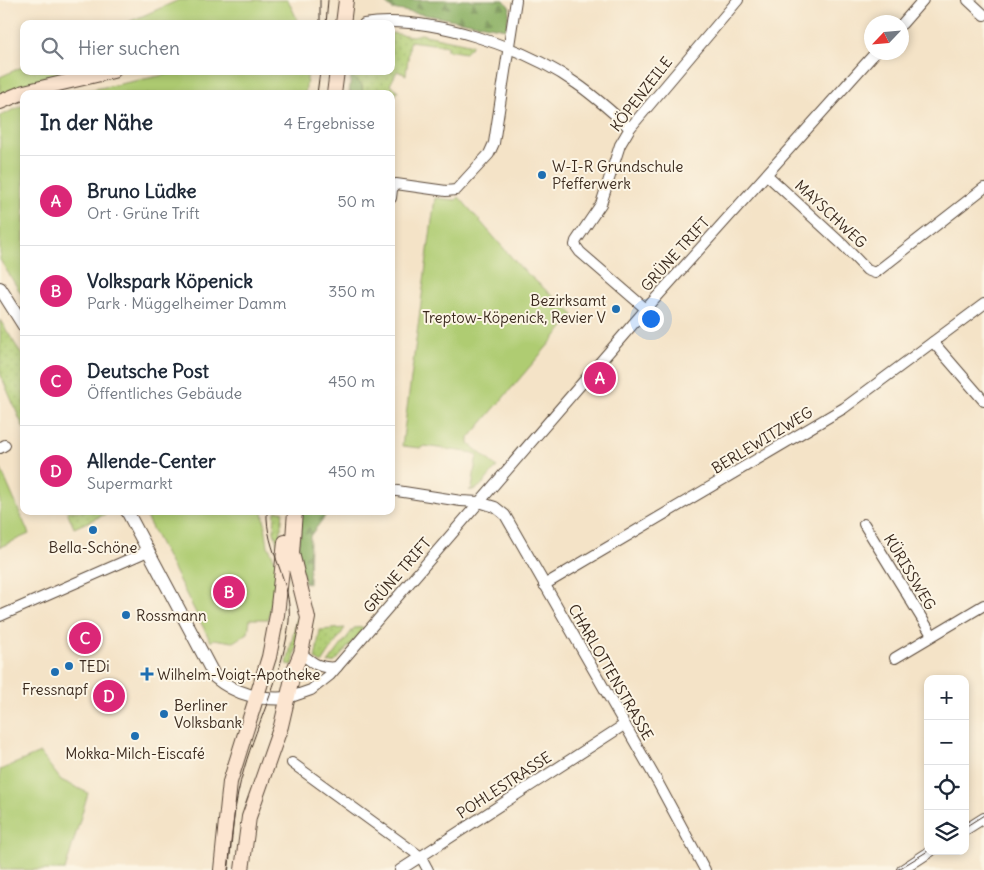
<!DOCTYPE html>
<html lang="de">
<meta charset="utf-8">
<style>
:root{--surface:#fff;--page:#f6f6f7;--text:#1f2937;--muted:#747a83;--line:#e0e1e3;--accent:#db2777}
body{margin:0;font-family:Delius,sans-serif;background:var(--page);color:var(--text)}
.controls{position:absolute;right:15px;bottom:15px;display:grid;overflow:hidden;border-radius:10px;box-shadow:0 2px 8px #0003}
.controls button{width:45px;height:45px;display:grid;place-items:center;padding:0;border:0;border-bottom:1px solid var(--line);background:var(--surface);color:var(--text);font:25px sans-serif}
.compass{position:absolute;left:864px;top:15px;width:45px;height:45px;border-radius:50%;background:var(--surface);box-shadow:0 2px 8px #0003;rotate:244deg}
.you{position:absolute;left:650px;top:318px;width:18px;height:18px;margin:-12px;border:4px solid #fff;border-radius:50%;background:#1a73e8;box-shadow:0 0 0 8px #1a73e833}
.badge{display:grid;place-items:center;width:32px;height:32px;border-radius:50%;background:var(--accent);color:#fff;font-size:16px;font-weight:700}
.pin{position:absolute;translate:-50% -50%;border:2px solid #fff;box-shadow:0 1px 5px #0006}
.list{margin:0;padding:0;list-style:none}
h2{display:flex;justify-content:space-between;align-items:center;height:65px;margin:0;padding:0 20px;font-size:21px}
h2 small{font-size:16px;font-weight:400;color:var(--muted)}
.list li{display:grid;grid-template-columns:32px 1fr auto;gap:15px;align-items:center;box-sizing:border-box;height:90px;padding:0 20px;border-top:1px solid var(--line)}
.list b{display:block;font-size:19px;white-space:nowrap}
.list p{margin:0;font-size:16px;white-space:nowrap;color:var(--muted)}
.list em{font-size:16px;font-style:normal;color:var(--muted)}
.icon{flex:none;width:28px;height:28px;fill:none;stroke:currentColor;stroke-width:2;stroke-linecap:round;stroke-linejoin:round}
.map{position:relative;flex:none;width:984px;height:870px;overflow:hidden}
.search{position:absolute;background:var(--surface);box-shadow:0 2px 8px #0003;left:20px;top:20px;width:375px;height:55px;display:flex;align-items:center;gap:12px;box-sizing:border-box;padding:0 18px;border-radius:10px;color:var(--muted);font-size:19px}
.panel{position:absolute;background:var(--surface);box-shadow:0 2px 8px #0003;left:20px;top:90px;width:375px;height:425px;border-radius:10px}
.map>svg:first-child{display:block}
.grass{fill:url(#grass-dots);stroke:#757b48}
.forest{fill:url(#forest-firs);stroke:#636d41}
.green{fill:#afcc72;stroke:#757b48}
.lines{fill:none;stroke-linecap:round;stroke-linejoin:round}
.minor-casing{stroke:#574637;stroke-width:12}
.tertiary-casing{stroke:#574637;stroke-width:14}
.secondary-casing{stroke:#574637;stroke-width:16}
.minor{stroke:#fff;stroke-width:10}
.tertiary{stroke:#fff;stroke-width:12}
.secondary{stroke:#fce5d0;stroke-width:14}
.tram{stroke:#3b2a1e;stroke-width:1}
.poi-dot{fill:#1f6fb2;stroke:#fcf5e5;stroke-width:2}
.labels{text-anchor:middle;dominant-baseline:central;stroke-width:4;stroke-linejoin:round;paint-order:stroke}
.street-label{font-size:15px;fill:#3b2a1e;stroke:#fcf5e5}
.poi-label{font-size:15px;fill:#3b2a1e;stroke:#fcf5e5;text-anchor:start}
</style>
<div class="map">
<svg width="984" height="870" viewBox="0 0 984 870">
<defs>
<pattern id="grass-dots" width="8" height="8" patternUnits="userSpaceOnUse" patternTransform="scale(1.25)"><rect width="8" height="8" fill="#afcc72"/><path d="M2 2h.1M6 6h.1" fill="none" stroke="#97af62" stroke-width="1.8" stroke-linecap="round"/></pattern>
<pattern id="forest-firs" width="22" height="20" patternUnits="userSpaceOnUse" patternTransform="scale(1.25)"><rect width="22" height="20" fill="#8bb064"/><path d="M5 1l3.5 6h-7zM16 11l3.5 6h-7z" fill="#738f52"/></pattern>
</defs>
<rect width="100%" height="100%" fill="#fcf5e5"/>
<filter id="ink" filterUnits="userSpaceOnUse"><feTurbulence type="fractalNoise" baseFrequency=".02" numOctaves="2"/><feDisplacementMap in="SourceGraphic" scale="10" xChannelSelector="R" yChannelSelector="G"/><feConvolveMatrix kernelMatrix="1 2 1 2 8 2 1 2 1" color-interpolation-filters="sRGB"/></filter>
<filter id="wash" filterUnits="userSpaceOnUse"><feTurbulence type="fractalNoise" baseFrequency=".0096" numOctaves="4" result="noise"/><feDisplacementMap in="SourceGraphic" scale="20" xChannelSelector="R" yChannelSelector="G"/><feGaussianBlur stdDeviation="1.12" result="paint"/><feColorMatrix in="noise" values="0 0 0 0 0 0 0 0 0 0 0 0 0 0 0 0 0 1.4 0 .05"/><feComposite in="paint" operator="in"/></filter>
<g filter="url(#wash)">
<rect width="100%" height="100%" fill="#f4e3c7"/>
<g class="grass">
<path d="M391,33l21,3 9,-2 52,11 -8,8 -18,-3v-4l-37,-5 -4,34 -9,-4 -7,14 8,5 -7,15v-11h-28l-1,-9 -11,-9v-5h40z"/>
<path d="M0,320l24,38v71l-24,-56z"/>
<path d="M67,511h40l1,2 -34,15z"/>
<path d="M275,511h8l-4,37 -5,-17z"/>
<path d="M297,598l5,18 -9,49 -6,-1 11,-52z"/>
<path d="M362,627l2,2 -29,33 -7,1 26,-35z"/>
<path d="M345,628l-23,35 -7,-4 5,-29z"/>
</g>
<g class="forest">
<path d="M382,0h122l6,8 -4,21 -114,-20z"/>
<path d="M351,76l11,9 1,9h-14z"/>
<path d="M302,511h27l-19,25 -1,48 -4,-1 -8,-26z"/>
</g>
<g class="green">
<path d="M179,0h109l9,19 -5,5h-168z"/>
<path d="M24,66v5h42l-7,7 -59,16v-17z"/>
<path d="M184,71h124l-3,23h-235z"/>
<path d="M24,105v193l-24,-38v-144z"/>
<path d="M459,197l61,70 54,48 -105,123v6l28,23c-8,8 -17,25 -28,23l3,-1 4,-29 2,-4 -4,-3 -50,-7 -3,2 -19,-2 33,-248 21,2z"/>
<path d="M0,467l29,67 -29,13z"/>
<path d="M143,511h120l5,35 10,20 -10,53h-18l-2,14 -15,9 -19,-3 -3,3z"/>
<path d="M40,753l21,27 27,13 -23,77h-65v-100z"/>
</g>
</g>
<g filter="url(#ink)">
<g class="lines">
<g class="minor-casing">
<g id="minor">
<path d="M968,0l16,15"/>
<path d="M364,24c64,-10 161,23 213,60 19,13 36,29 53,44"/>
<path d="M902,24l21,-24"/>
<path d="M767,175l76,70 24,25 8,3 109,-85"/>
<path d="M391,198l1,-9 4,-5 50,7 10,-1 33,-36 5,-11 22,-143"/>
<path d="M646,309l-66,-57 -5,-7 1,-4 25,-37 19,-59 10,-17 108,-128"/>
<path d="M933,342l51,59"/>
<path d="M0,448l5,-3"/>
<path d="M391,490l70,11 18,1 16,5 10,8 152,266 48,89"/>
<path d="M864,524l68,111"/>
<path d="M544,585l300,-177 140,-104"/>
<path d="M0,616l148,-65"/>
<path d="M301,653c12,11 20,16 36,14"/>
<path d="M895,658l89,-53"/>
<path d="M288,698l23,-8 19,-15 316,-366 230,-257"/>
<path d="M292,763l129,94 7,13"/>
<path d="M965,830l19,-12"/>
<path d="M400,870l224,-145"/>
<path d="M902,870l29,-19"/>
</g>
</g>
<g class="tertiary-casing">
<g id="tertiary">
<path d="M0,288l24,38"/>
<path d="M127,511l88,166c22,18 45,23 73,21"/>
</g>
</g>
<g class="secondary-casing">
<g id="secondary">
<path d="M343,24l3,-24"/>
<path d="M334,94l3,-23"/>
<path d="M0,102l24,-10 89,-21"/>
<path d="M221,870l9,-88 39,-125 8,-42 8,-73"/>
<path d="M242,870l7,-53 32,-91 13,-56 7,-17 7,-35 -16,-65 3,-42"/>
</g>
</g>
<use href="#minor" class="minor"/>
<use href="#tertiary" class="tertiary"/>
<use href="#secondary" class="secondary"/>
<g class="tram">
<path d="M320,0v24"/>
<path d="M326,24l2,-24"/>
<path d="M317,94l3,-23"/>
<path d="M965,827l19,-12"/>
<path d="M228,870c4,-34 6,-68 16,-101 14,-49 40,-97 45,-148 4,-40 -24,-70 -22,-110"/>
<path d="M897,870l31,-19"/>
</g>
</g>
</g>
<g class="poi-dot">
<circle cx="542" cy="175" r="5"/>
<circle cx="616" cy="309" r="5"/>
<circle cx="93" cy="530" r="5"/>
<circle cx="126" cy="615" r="5"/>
<circle cx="69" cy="666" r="5"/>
<circle cx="55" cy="672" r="5"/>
<path d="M144.5 666.5h5v5h5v5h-5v5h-5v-5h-5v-5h5z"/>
<circle cx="164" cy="714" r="5"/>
<circle cx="135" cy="736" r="5"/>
</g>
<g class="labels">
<g class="street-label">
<text transform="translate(641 94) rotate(-52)">KÖPENZEILE</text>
<text transform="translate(831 214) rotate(43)">MAYSCHWEG</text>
<text transform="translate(675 254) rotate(-48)">GRÜNE TRIFT</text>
<text transform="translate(762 440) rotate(-31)">BERLEWITZWEG</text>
<text transform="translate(910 572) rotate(59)">KÜRISSWEG</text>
<text transform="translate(397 575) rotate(-49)">GRÜNE TRIFT</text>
<text transform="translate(611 672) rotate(60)">CHARLOTTENSTRASSE</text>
<text transform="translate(504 785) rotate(-33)">POHLESTRASSE</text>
</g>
<g class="poi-label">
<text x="552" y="166">W-I-R Grundschule<tspan x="552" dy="17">Pfefferwerk</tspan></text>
<text x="606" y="300" text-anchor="end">Bezirksamt<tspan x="606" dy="17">Treptow-Köpenick, Revier V</tspan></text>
<text x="93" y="547" text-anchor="middle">Bella-Schöne</text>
<text x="136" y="615">Rossmann</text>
<text x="79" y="666">TEDi</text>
<text x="157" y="674">Wilhelm-Voigt-Apotheke</text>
<text x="55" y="689" text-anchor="middle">Fressnapf</text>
<text x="174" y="705">Berliner<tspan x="174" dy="17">Volksbank</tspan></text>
<text x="135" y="753" text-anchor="middle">Mokka-Milch-Eiscafé</text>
</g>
</g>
</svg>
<div class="controls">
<button>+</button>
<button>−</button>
<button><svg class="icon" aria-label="locate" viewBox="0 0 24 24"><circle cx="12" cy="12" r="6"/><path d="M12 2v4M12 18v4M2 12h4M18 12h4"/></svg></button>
<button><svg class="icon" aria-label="layers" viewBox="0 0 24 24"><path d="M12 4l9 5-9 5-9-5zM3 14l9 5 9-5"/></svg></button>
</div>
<svg class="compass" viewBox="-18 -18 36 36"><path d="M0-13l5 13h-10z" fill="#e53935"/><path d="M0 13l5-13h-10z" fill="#747a83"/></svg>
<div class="you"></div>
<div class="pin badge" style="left:600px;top:378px">A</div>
<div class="pin badge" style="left:229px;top:592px">B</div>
<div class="pin badge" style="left:85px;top:638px">C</div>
<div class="pin badge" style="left:109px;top:696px">D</div>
<div class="search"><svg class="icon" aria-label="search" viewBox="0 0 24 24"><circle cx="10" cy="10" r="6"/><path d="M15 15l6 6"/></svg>Hier suchen</div>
<section class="panel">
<h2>In der Nähe<small>4 Ergebnisse</small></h2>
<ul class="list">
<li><span class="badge">A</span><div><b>Bruno Lüdke</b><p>Ort · Grüne Trift</p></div><em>50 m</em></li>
<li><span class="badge">B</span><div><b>Volkspark Köpenick</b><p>Park · Müggelheimer Damm</p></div><em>350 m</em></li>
<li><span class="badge">C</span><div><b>Deutsche Post</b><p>Öffentliches Gebäude</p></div><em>450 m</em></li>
<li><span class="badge">D</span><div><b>Allende-Center</b><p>Supermarkt</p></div><em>450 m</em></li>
</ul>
</section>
</div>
